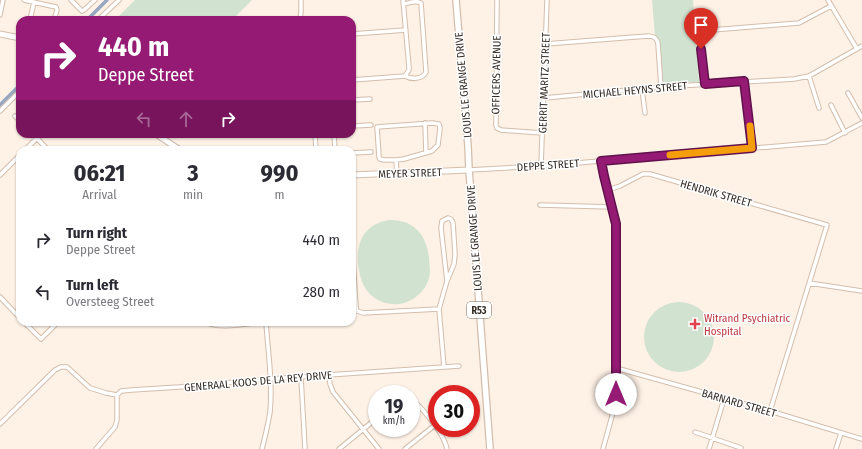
<!DOCTYPE html>
<style>
body{margin:0;font-family:"Fira Sans Condensed",sans-serif;background:#f7f7f7;color:#2b2b33;height:100vh;display:flex;flex-direction:column;font-size:15px;white-space:nowrap}
*{box-sizing:border-box;margin:0}
p{font-size:13px;color:#7c7c81}
.icon{flex:none;width:22px;height:22px;fill:none;stroke:currentColor;stroke-width:2;stroke-linecap:round;stroke-linejoin:round}
.map{position:relative;flex:1;overflow:hidden}
.sheet{position:absolute;left:16px;top:146px;width:340px;height:180px;display:flex;flex-direction:column;background:#fff;border-radius:12px;box-shadow:0 1px 3px #0004}
.sheet>*{flex:none}
.hud{position:absolute;left:16px;top:16px;width:340px;height:122px;border-radius:12px;box-shadow:0 1px 3px #0004;background:#951a74;color:#fff;overflow:hidden}
.speed{position:absolute;left:368px;top:385px;display:flex;gap:8px;font-size:20px;font-weight:700;text-align:center}
.speed>*{display:grid;place-content:center;width:52px;height:52px;border-radius:50%;background:#fff;box-shadow:0 1px 3px #0004;line-height:1}
.speed small{font-size:10px;font-weight:400}
.speed .limit{border:6px solid #d22;background:#fff;color:#111}
.pin{position:absolute;display:grid;place-items:center;width:34px;height:34px;color:#fff;margin:-41px -17px;border-radius:50% 50% 50% 0;rotate:-45deg;box-shadow:0 0 4px #0007}
.pin .icon{rotate:45deg}
.me{position:absolute;width:44px;margin:-22px;rotate:0deg;stroke-linejoin:round;filter:drop-shadow(0 0 3px #0008)}
.turn{display:flex;align-items:center;gap:14px;height:84px;padding:0 16px;font-size:18px}
.turn .icon{width:52px;height:52px;stroke-width:2.5}
.turn b{display:block;font-size:28px;line-height:34px}
.lanes{display:flex;align-items:center;height:38px;padding:0 16px;background:#0003;justify-content:center;gap:20px;direction:ltr}
.lanes .off{opacity:.35}
.eta{display:flex;justify-content:space-evenly;align-items:center;height:68px;text-align:center}
.eta b{font-size:24px;font-weight:700;line-height:28px}
ul{padding:0;list-style:none}
li{display:flex;align-items:center;gap:12px;height:52px;padding:0 16px}
li div{flex:1}
li b{display:block;font-size:15px}
li em{font-style:normal}
.map>svg:first-child{display:block}
.green{fill:#d1e3d0}
.lines{fill:none;stroke-linecap:round;stroke-linejoin:round}
.canal{stroke:#96a7c3;stroke-width:3.5}
.street-casing{stroke:#d3beac;stroke-width:5.5}
.secondary-casing{stroke:#d3beac;stroke-width:7}
.primary-casing{stroke:#d3beac;stroke-width:8}
.street{stroke:#fff;stroke-width:3.5}
.secondary{stroke:#fff;stroke-width:5}
.primary{stroke:#fff;stroke-width:5.5}
.route-casing{stroke:#61114b;stroke-width:10}
.route{stroke:#951a74;stroke-width:7}
.slow{stroke:#f59e0b;stroke-width:7}
.health-dot{fill:#e0444e;stroke:#fff;stroke-width:1.5}
.labels{text-anchor:middle;stroke-width:3;stroke-linejoin:round;paint-order:stroke}
.shield{fill:#fff;stroke:#726c67;stroke-width:1}
.shield-label{font-size:10px;font-weight:bold;fill:#352d26}
.street-label{font-size:11px;fill:#352d26;stroke:#fff}
.health-label{font-size:11px;fill:#be3a42;stroke:#fff;text-anchor:start}
</style>
<div class="map">
<svg width="862" height="449" viewBox="0 0 862 449">
<rect width="100%" height="100%" fill="#fef1e6"/>
<path class="green" d="M135,0H252L232,20H115Z
M652,0H693L699,82L659,85Z
M389,220C413,219 426,234 429,257C429,262 430,267 430,272C429,288 415,302 399,304C383,306 368,297 362,282C360,276 359,270 358,264C356,241 365,224 389,220Z
M644 337a35 35 0 1 1 70 0a35 35 0 1 1-70 0Z"/>
<g class="lines">
<path class="canal" d="M87,20L107,0
M0,105L20,85"/>
<g class="street-casing">
<path id="street" d="M24,0L56,7L57,10L54,20
M71,0L82,11L84,10L95,0
M403,0L409,67V70L405,76
M497,0L496,125L497,128L501,130L542,133
M828,0L857,49
M404,4C409,3 416,0 421,3L426,72C423,79 412,80 405,76
M0,15L3,0
M30,20L34,2
M98,20L119,0
M300,20L301,12V0
M352,34L406,30
M545,44L648,36C654,36 657,38 658,44L661,87
M809,76L819,108
M352,80L405,76
M745,81L752,148
M705,84L701,37C704,33 707,31 712,30L799,23L831,6
M642,89L645,113
M848,93L862,118
M544,98L661,87L794,79L809,76L862,46
M352,100L370,99
M831,105L845,133
M0,111L20,91
M15,116L20,121
M425,123L426,153
M352,126L371,125
M33,134L48,150
M315,134L316,150
M334,134L335,150
M25,150L37,138
M352,153L371,152
M396,160H384L380,159L379,157L377,127L432,123L439,124L440,128L438,145L432,151L404,159L396,160L397,174
M601,161L604,176L615,216L616,234L615,405L603,449
M541,166L547,0
M469,170L541,166L826,142L862,123
M0,175L20,155
M608,190L620,186L643,174H650L827,225L770,411
M540,205L612,207
M352,245L356,306L357,311L363,313L439,309L444,367
M809,283L862,291
M0,297L20,318
M439,309L447,281L454,264L455,254L453,223L451,219L448,218L442,221L441,228L447,281
M24,322L41,339L58,322
M207,322C217,330 250,323 263,322
M616,368L770,411L862,439
M329,375L330,384L333,392L379,449
M301,377L305,449
M411,398C423,409 444,433 447,449
M0,424L55,370L61,367H67L90,388L106,393L117,395L121,391L132,390L179,387L270,379L459,366
M695,432L741,448
M96,449L115,427L117,420V395
M262,449C265,437 268,425 270,412C273,383 268,352 266,322
M339,449L377,418
M405,449L435,425
M709,449L724,399
M836,449L841,433"/>
</g>
<g class="secondary-casing">
<path id="secondary" d="M0,34L20,38
M156,134L180,150
M352,175L469,170"/>
</g>
<g class="primary-casing">
<path id="primary" d="M456,0L468,146L469,170L490,449"/>
</g>
<use href="#street" class="street"/>
<use href="#secondary" class="secondary"/>
<use href="#primary" class="primary"/>
</g>
<g class="lines">
<g class="route-casing">
<path id="route" d="M616,394V224L604,176L601,161L752,148L744,81L705,84L701,49"/>
</g>
<use href="#route" class="route"/>
<path class="slow" d="M670,155L752,148L750,126"/>
</g>
<path class="health-dot" d="M693 318h4v4h4v4h-4v4h-4v-4h-4v-4h4z"/>
<g class="labels">
<rect class="shield" x="467" y="302" width="24" height="16" rx="3"/>
<g class="shield-label">
<text x="479" y="314">R53</text>
</g>
<g class="street-label">
<text transform="translate(496 75) rotate(-89)" y="4">OFFICERS AVENUE</text>
<text transform="translate(544 83) rotate(-88)" y="4">GERRIT MARITZ STREET</text>
<text transform="translate(463 85) rotate(-95)" y="4">LOUIS LE GRANGE DRIVE</text>
<text transform="translate(635 90) rotate(-5)" y="4">MICHAEL HEYNS STREET</text>
<text transform="translate(548 165) rotate(-4)" y="4">DEPPE STREET</text>
<text transform="translate(410 173) rotate(-2)" y="4">MEYER STREET</text>
<text transform="translate(716 193) rotate(16)" y="4">HENDRIK STREET</text>
<text transform="translate(474 238) rotate(-94)" y="4">LOUIS LE GRANGE DRIVE</text>
<text transform="translate(258 381) rotate(-5)" y="4">GENERAAL KOOS DE LA REY DRIVE</text>
<text transform="translate(739 403) rotate(16)" y="4">BARNARD STREET</text>
</g>
<g class="health-label">
<text x="704" y="322">Witrand Psychiatric<tspan x="704" dy="13">Hospital</tspan></text>
</g>
</g>
</svg>
<div class="speed"><div>19<small>km/h</small></div><div class="limit">30</div></div>
<div class="pin" style="left:701px;top:49px;background:#d93025"><svg class="icon" aria-label="arrive" viewBox="0 0 24 24"><path d="M6 21V4h12l-3 4 3 4H6"/></svg></div>
<svg class="me" style="left:616px;top:394px" viewBox="-20 -20 40 40"><circle r="19" fill="#fff"/><path d="M0-13L10 11 0 6-10 11z" fill="#951a74"/></svg>
<div class="hud">
<div class="turn"><svg class="icon" aria-label="right" viewBox="0 0 24 24"><path d="M7 20v-9h11M14 6l5 5-5 5"/></svg><div><b>440 m</b>Deppe Street</div></div>
<div class="lanes"><svg class="icon off" aria-label="left" viewBox="0 0 24 24"><path d="M17 20v-9H6M10 6l-5 5 5 5"/></svg><svg class="icon off" aria-label="ahead" viewBox="0 0 24 24"><path d="M12 20V5M6 11l6-6 6 6"/></svg><svg class="icon" aria-label="right" viewBox="0 0 24 24"><path d="M7 20v-9h11M14 6l5 5-5 5"/></svg></div>
</div>
<section class="sheet">
<div class="eta">
<div><b>06:21</b><p>Arrival</p></div>
<div><b>3</b><p>min</p></div>
<div><b>990</b><p>m</p></div>
</div>
<ul>
<li><svg class="icon" aria-label="right" viewBox="0 0 24 24"><path d="M7 20v-9h11M14 6l5 5-5 5"/></svg><div><b>Turn right</b><p>Deppe Street</p></div><em>440 m</em></li>
<li><svg class="icon" aria-label="left" viewBox="0 0 24 24"><path d="M17 20v-9H6M10 6l-5 5 5 5"/></svg><div><b>Turn left</b><p>Oversteeg Street</p></div><em>280 m</em></li>
</ul>
</section>
</div>
